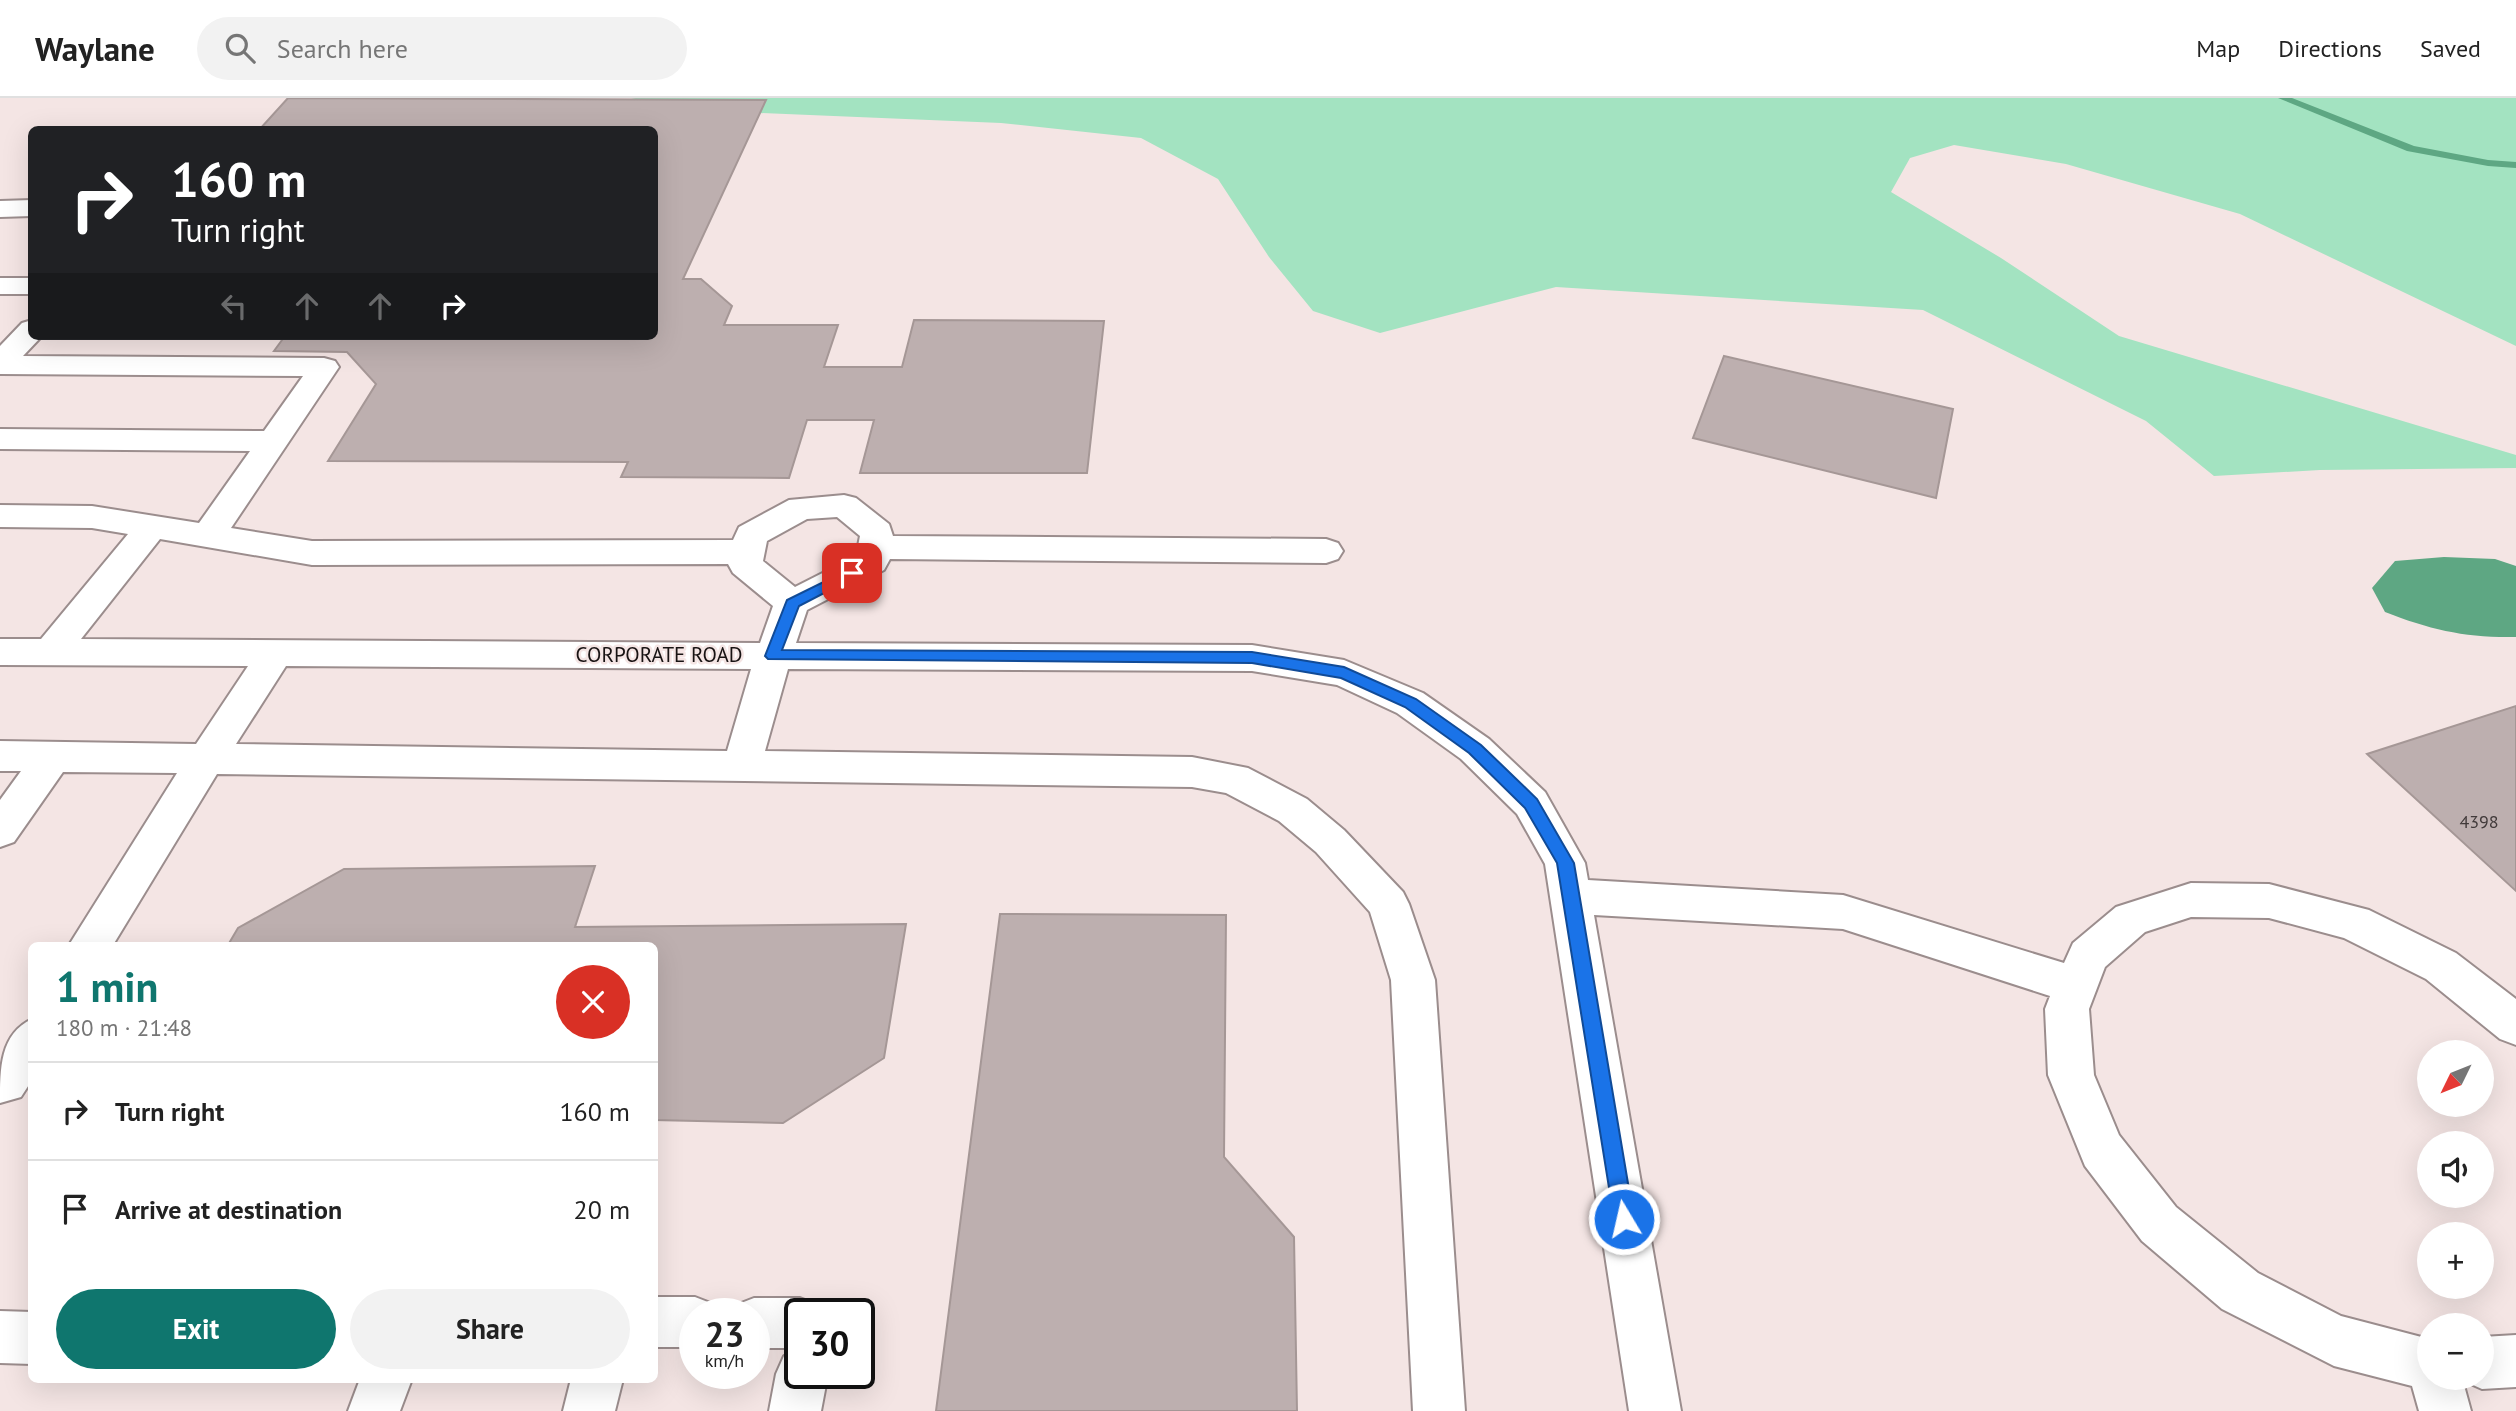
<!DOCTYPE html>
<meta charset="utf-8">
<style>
body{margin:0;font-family:"PT Sans",sans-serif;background:#f2f2f2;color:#222;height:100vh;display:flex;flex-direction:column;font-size:26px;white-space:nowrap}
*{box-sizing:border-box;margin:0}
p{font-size:23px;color:#767676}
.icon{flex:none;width:38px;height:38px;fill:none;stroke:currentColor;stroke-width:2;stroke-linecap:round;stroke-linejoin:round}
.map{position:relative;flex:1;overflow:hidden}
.sheet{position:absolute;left:28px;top:844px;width:630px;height:441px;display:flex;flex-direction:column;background:#fff;border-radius:10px;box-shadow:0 7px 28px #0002}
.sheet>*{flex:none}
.hud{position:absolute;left:28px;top:28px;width:630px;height:214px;border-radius:10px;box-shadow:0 7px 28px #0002;background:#202124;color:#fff;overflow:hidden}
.needle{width:46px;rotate:227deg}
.controls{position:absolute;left:2417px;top:942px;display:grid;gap:14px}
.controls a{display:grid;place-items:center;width:77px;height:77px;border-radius:50%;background:#fff;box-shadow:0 7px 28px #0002;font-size:35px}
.speed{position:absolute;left:679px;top:1200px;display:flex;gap:14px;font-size:35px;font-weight:700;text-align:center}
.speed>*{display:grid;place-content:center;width:91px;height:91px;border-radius:50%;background:#fff;box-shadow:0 7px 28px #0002;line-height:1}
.speed small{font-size:18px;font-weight:400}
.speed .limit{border:4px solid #111;border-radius:10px;background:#fff;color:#111}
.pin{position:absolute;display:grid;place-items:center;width:60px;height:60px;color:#fff;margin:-30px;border-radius:14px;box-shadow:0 4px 10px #0006}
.me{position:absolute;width:77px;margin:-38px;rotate:351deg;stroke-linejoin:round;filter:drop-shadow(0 0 5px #0008)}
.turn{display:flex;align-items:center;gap:24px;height:147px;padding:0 28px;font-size:32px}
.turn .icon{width:91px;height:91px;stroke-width:2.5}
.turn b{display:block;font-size:49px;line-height:60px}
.lanes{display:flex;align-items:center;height:66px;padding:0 28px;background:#0003;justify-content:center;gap:35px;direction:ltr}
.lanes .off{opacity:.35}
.round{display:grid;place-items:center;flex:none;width:74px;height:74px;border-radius:37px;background:#f2f2f2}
.head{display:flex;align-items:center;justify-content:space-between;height:119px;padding:0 28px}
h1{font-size:42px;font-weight:700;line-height:52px;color:#0f766e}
.button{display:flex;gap:14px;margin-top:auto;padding:14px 28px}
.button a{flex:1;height:80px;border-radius:42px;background:#0f766e;color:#fff;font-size:28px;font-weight:700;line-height:80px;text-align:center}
.button a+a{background:#f2f2f2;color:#222}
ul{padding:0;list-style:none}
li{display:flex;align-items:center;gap:21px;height:98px;padding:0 28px;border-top:2px solid #e0e0e0}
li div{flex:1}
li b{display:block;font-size:26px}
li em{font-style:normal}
header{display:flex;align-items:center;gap:42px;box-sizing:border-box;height:98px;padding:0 35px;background:#fff;border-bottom:2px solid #e0e0e0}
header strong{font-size:33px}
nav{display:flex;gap:38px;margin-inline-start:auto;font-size:24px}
.search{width:490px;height:63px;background:#f2f2f2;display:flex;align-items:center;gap:18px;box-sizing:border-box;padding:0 24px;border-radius:38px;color:#767676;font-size:26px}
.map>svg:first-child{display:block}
.green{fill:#a3e3c1}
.water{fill:#5ea783}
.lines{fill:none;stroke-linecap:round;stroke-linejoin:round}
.stream{fill:#5ea783;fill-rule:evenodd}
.building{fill:#bdafaf;stroke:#a59796;stroke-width:2}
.minor-casing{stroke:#9b8d8d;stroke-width:4}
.minor{fill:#fff;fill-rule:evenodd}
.route{fill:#1a73e8;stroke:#114b97;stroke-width:2}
.labels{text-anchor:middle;stroke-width:5;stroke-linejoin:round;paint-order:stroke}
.number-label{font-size:18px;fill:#413a3a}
.street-label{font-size:21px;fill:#181313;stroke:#f4e5e4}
</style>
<header>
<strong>Waylane</strong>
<div class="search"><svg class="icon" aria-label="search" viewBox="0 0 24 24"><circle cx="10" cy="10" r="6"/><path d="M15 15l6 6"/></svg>Search here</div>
<nav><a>Map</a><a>Directions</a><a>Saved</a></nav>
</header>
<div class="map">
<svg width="2516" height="1313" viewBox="0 0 2516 1313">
<rect width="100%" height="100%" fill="#f4e5e4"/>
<path class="green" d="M631,0H2516V248L2240,116L2066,66L1954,47L1910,60L1891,94L2001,160L2119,238L2516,357V370L2320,372L2214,378L2146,323L1923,212L1556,189L1380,235L1313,213L1269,159L1218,81L1141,40L1001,25L687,12Z"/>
<path class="water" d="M2444,459L2495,461L2516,468V539C2466,540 2431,532 2385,514L2372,490L2395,463Z"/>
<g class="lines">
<path class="stream" d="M2278,0H2292L2414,48L2488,62L2516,64V70L2488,68L2407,53Z"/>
</g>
<path class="building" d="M288,0L766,2L683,181H701L732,208L724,227H838L824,269H902L914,222L1104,223L1087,375H860L874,322H807L789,380L621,379L628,364L328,363L376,286L347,254L274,253L285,238H654V32H259Z
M1724,258L1953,311L1936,400L1693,340Z
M2516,608V793L2367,656Z
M595,768L575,829L906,826L884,960L783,1025L654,1022V847H228L238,830L344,771Z
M1000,816L1226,817L1224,1059L1294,1139L1297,1313H936Z"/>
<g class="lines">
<g class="minor-casing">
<path id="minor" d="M32,102V118L0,119V103Z
M0,180H32V196H0Z
M32,222V238H42L23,258L324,260L335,263L339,269L231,430L312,443L733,442L739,429L789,402L844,397L856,400L889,426L893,438L1326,441L1338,445L1343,453L1338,461L1326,465L890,461L884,472L807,512L796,545L1252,547L1344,562L1423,595L1489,641L1545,694L1585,765L1588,782L1843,797L2064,865L2073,845L2116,809L2191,785L2269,786L2369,812L2456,855L2516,901V947L2500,941L2426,881L2344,840L2269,820L2191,819L2145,834L2105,869L2089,911L2094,977L2119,1037L2176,1109L2258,1175L2341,1218L2429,1241V1279H2482V1239L2516,1237V1289L2482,1291L2464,1283L2462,1280L2471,1313H2419L2412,1288L2334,1268L2222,1211L2142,1143L2085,1068L2048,977L2045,911L2050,898L1843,831L1594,817L1681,1313H1629L1545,766L1517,716L1461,661L1397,615L1337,587L1252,573L788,571L765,653L1192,659L1248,670L1307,701L1344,732L1403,794L1409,806L1435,882L1465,1313H1413L1391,882L1370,814L1316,754L1279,723L1226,695L1192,689L217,676L113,847H69L177,675L63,674L14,744L0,749V702L21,673H0V643L196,646L248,568L0,567V541H41L128,436L92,430L0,429V407L92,408L199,425L250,353L0,351V331L264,333L303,278L0,276V248L22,225ZM837,419L860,438L856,458L795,489L763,463L767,443L807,421ZM160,441L312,467L728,466L733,475L773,508L760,545L81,541ZM286,568L751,571L727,653L236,646Z
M32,921V982L21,999L0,1005C0,970 0,936 32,921Z
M654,1199H695L713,1206L717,1216H695V1249H654Z
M754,1200H800L818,1207L822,1216H800V1250H754V1216H732L736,1207Z
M0,1213L32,1214V1266L0,1265Z
M800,1251V1276H828L821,1313H769L776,1276L784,1258Z
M360,1281H412L400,1313H348Z
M571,1281H623L615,1313H563Z"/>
</g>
<use href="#minor" class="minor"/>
</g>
<path class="route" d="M852,470L859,475L857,478L799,508L782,552L1252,554L1344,569L1416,601L1481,647L1537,701L1574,765L1634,1121L1631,1128L1624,1131L1617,1128L1614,1121L1557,765L1525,710L1469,655L1405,609L1341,580L1252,565L768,561L765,558L787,502Z"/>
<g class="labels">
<g class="number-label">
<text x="2479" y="730">4398</text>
</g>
<g class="street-label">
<text x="659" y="564">CORPORATE ROAD</text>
</g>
</g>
</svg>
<div class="controls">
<a><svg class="needle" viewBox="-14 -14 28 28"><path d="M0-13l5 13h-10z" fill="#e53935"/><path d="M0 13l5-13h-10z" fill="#767676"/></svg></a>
<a><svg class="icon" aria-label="sound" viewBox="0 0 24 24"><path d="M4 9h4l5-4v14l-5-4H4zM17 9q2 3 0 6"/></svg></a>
<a>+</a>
<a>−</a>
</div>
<div class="speed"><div>23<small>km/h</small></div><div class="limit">30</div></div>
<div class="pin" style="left:852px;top:475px;background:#d93025"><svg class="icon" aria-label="arrive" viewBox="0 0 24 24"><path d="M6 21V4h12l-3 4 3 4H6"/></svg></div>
<svg class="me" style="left:1624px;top:1121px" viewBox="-20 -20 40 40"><circle r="17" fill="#1a73e8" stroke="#fff" stroke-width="3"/><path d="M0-11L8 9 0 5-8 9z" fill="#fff"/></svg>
<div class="hud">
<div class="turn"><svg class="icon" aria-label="right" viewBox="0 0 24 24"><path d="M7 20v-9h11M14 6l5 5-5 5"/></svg><div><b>160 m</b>Turn right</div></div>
<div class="lanes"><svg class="icon off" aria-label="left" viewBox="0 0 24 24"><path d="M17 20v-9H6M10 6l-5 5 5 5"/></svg><svg class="icon off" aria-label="ahead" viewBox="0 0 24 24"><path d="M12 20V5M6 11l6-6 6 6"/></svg><svg class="icon off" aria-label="ahead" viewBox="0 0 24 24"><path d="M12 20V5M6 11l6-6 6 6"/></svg><svg class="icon" aria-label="right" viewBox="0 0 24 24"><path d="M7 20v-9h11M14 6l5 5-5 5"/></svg></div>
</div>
<section class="sheet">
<div class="head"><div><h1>1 min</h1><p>180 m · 21:48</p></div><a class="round" style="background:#d93025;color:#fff"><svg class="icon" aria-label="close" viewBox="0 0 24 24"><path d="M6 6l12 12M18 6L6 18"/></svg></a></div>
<ul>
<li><svg class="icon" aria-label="right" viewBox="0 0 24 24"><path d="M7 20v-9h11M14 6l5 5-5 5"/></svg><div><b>Turn right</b></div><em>160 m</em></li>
<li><svg class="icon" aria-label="arrive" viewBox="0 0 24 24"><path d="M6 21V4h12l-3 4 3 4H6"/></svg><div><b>Arrive at destination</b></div><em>20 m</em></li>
</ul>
<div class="button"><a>Exit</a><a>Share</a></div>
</section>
</div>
